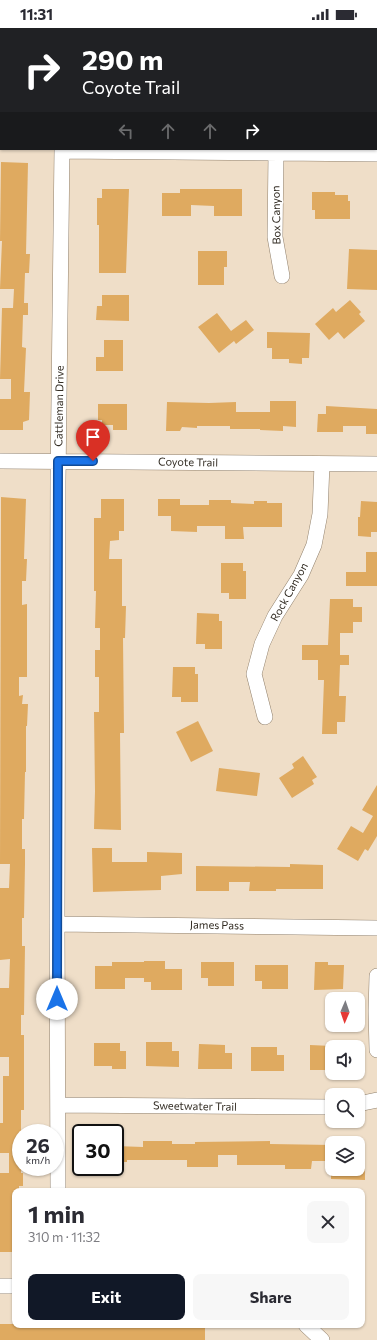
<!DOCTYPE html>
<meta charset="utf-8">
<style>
body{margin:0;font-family:Commissioner,sans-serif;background:#f7f7f7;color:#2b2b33;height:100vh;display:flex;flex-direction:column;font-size:15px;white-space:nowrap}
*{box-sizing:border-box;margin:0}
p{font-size:13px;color:#7c7c81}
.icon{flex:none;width:22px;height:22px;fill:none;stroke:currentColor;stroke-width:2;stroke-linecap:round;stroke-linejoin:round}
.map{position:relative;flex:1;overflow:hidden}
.drawer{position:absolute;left:12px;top:1160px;width:353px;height:140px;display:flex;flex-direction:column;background:#fff;border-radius:8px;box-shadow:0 1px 3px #0004}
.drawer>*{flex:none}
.hud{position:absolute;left:0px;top:0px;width:377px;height:122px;box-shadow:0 1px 3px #0004;background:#202124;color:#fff;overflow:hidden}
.needle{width:26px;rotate:182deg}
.controls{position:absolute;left:325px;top:964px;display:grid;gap:8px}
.controls a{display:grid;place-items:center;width:40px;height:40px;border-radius:8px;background:#fff;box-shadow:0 1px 3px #0004;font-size:20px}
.speed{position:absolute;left:12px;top:1096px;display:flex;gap:8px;font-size:20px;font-weight:700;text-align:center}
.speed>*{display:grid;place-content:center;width:52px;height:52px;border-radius:50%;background:#fff;box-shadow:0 1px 3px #0004;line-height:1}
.speed small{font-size:10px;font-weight:400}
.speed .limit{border:2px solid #111;border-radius:6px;background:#fff;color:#111}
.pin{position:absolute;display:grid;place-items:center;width:34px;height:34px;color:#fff;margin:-41px -17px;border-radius:50% 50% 50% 0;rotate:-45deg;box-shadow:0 0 4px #0007}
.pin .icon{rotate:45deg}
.me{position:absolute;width:44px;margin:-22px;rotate:0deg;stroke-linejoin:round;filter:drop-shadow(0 0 3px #0008)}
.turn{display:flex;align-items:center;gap:14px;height:84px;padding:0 16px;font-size:18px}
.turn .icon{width:52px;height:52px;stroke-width:2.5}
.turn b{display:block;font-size:28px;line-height:34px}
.lanes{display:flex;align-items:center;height:38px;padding:0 16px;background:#0003;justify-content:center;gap:20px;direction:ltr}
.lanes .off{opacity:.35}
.round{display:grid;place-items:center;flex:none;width:42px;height:42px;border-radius:8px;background:#f7f7f7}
.head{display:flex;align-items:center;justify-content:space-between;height:68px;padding:0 16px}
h1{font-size:24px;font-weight:700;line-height:30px}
.cta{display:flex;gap:8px;margin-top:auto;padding:8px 16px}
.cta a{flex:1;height:46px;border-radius:8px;background:#111827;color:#fff;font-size:16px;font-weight:700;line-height:46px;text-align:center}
.cta a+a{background:#f7f7f7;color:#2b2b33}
.status{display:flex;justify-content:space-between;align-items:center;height:28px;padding:0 20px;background:#fff;direction:ltr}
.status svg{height:11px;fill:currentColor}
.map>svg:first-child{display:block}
.building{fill:#dfaa60}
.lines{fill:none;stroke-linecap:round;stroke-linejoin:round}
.minor-casing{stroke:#91816d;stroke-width:16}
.minor{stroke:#fff;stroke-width:15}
.route-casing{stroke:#114b97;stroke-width:10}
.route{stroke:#1a73e8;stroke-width:7}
.labels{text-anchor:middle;stroke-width:3;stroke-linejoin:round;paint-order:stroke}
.street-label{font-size:11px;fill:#332d24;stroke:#fff}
</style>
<div class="status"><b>11:31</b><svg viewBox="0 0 49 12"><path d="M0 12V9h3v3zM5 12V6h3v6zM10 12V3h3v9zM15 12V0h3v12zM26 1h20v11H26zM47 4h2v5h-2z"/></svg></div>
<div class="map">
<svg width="377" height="1312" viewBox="0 0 377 1312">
<rect width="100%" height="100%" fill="#efdec8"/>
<path class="building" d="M1,134L28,135L26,226H30L29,245H25L24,275H28V287H23L22,319L26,320L24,364H30L29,392L23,394V402H0V371H11V351H0L2,280H13L14,261H0L2,213H0Z
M102,161H129L126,245H99V197H97V170H102Z
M180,161H242V188H214V178L191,177V188H162V165H180Z
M312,164H335V167H348V173H350V191H315V182H312Z
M349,221L377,222V262L347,261Z
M198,223H227V239H224V257H198Z
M102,267H129V293L96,292L97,278H102Z
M350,272L361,284L359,286L365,293L344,311L338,304L329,312L315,296L333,280L336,284Z
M217,285L231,303L246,292L254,302L236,316L234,313L219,325L198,299Z
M267,304L310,305L309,330H302V336L289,335V331H272V320H267Z
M104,312H123V343H96V329H104Z
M270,373H296V399L283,398V403L260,402V401H230V398H197V400L182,399L180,403H166L167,374L209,375L236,374V384H270Z
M98,376H127V402H113V397H102V392H98Z
M326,378L377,381V406H366V398H343V404H317L318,386H326Z
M1,469L26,471L24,531H27L26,553H22V577L27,576V649H19V668L23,667L22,676H28L27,698H26V744H25L24,791H22V821H25V836L24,890H22V918H25L24,987H21V1007H24V1082H21V1145H23V1158H19V1163H15V1224H0V1145H9V1125H0V1095H3V1048H9V1029H0V960H9L10,931L0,932V860H9L10,836H0Z
M101,471H124V503H119V512L110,513L109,531H122V578H126L125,610H123L124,705H120L121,802L94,801L95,763L94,684H99V649H95V622H100V600H95L96,563H94V490H101Z
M158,471H180V477H209V472H231V475L254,476V473H267V475H282V499H243L244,511H225V498H197V504L171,503V488H158Z
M361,473L377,474V504H371V509L358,508V489H360Z
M366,524H377V558H346V544H366Z
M221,535H243V543H246V571H229V565H221Z
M330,571H353V579H362V594H353V605H340V627H349V637H340L339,668H346L345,694H337V706H322L324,652H318V632H302V617H328Z
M197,585L219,586V593H222V621H205V616H196Z
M173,639H195V646H198V674H181V669H172Z
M198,693L213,723L191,734L176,704Z
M303,728L317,749L312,752L314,756L292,770L279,750L294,740L292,736Z
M219,740L260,745L257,768L216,763Z
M377,757V808L368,823L365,821L358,833L337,821L351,798L363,805L373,788L362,782Z
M92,820H112V834H147V824L182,825V846L161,848V862L93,864Z
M290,836L323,837V861H276V863H249L250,854H229V863H196V838L290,839Z
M144,933H165V941H182V962H151V954H144V950H125V961H95V938H112V934H144Z
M201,934H234V958H208V950H201Z
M315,934H328V937H344L343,961L314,962Z
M255,937H288V961H262V953H255Z
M146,1014H172V1023H179V1039L146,1038Z
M94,1015H120V1023H126V1041H112V1038H94Z
M199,1016L225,1017V1025H232V1041H198Z
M310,1017L332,1018V1042H310Z
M251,1019H277V1027H284V1043H251Z
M143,1113H172V1116H195V1114L270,1113V1116L332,1117V1133H312L311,1141H285V1137H237V1127H218V1139H187V1132H127V1134H115V1118L143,1119Z
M331,1141H365V1152L331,1151Z
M0,1296H15V1297H205V1312H0Z"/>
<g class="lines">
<g class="minor-casing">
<path id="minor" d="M63,1V0
M62,123L377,126
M276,125L275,209L282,248
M0,433L377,436
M265,689L254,646L262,616L275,588L301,547L314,517L320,486L322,436
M57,896L377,900
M377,948L376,983L377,1022
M358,1076L377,1072
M58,1077L332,1079
M58,1163L57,896L58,454L62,121
M0,1258H15
M306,1297L322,1312"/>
</g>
<use href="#minor" class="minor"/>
</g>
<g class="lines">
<g class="route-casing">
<path id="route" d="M57,971L58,433H93"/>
</g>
<use href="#route" class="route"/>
</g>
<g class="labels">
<g class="street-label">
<text transform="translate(276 187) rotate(-91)" y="4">Box Canyon</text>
<text transform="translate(59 378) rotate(-89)" y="4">Cattleman Drive</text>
<text transform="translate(188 434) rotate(1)" y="4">Coyote Trail</text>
<text transform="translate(289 564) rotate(-61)" y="4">Rock Canyon</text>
<text transform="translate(217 897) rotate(1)" y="4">James Pass</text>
<text transform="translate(195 1078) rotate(1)" y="4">Sweetwater Trail</text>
</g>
</g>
</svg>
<div class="controls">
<a><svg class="needle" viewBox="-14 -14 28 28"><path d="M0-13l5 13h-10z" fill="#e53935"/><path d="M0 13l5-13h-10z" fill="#7c7c81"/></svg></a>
<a><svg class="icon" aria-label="sound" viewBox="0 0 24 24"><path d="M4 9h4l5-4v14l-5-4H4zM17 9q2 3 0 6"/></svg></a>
<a><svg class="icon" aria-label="search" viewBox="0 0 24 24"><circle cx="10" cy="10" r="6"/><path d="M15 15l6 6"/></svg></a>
<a><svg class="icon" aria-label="layers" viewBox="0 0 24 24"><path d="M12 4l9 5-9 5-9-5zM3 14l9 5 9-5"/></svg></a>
</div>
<div class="speed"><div>26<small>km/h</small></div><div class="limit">30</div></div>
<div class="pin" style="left:93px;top:433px;background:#d93025"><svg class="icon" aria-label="arrive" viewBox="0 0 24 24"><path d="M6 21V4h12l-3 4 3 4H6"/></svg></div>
<svg class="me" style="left:57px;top:971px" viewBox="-20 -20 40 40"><circle r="19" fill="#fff"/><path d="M0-13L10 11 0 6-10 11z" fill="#1a73e8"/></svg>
<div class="hud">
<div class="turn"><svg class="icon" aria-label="right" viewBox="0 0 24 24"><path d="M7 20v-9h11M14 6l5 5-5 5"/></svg><div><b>290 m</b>Coyote Trail</div></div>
<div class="lanes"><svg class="icon off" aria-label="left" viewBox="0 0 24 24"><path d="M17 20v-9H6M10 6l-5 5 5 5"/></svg><svg class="icon off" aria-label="ahead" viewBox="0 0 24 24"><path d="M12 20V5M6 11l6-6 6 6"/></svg><svg class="icon off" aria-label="ahead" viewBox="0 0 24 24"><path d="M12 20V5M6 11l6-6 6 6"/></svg><svg class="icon" aria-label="right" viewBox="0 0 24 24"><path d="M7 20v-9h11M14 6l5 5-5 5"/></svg></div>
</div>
<section class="drawer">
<div class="head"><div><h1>1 min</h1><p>310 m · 11:32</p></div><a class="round"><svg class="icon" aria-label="close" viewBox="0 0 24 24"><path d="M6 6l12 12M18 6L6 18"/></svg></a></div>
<div class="cta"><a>Exit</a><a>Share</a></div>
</section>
</div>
